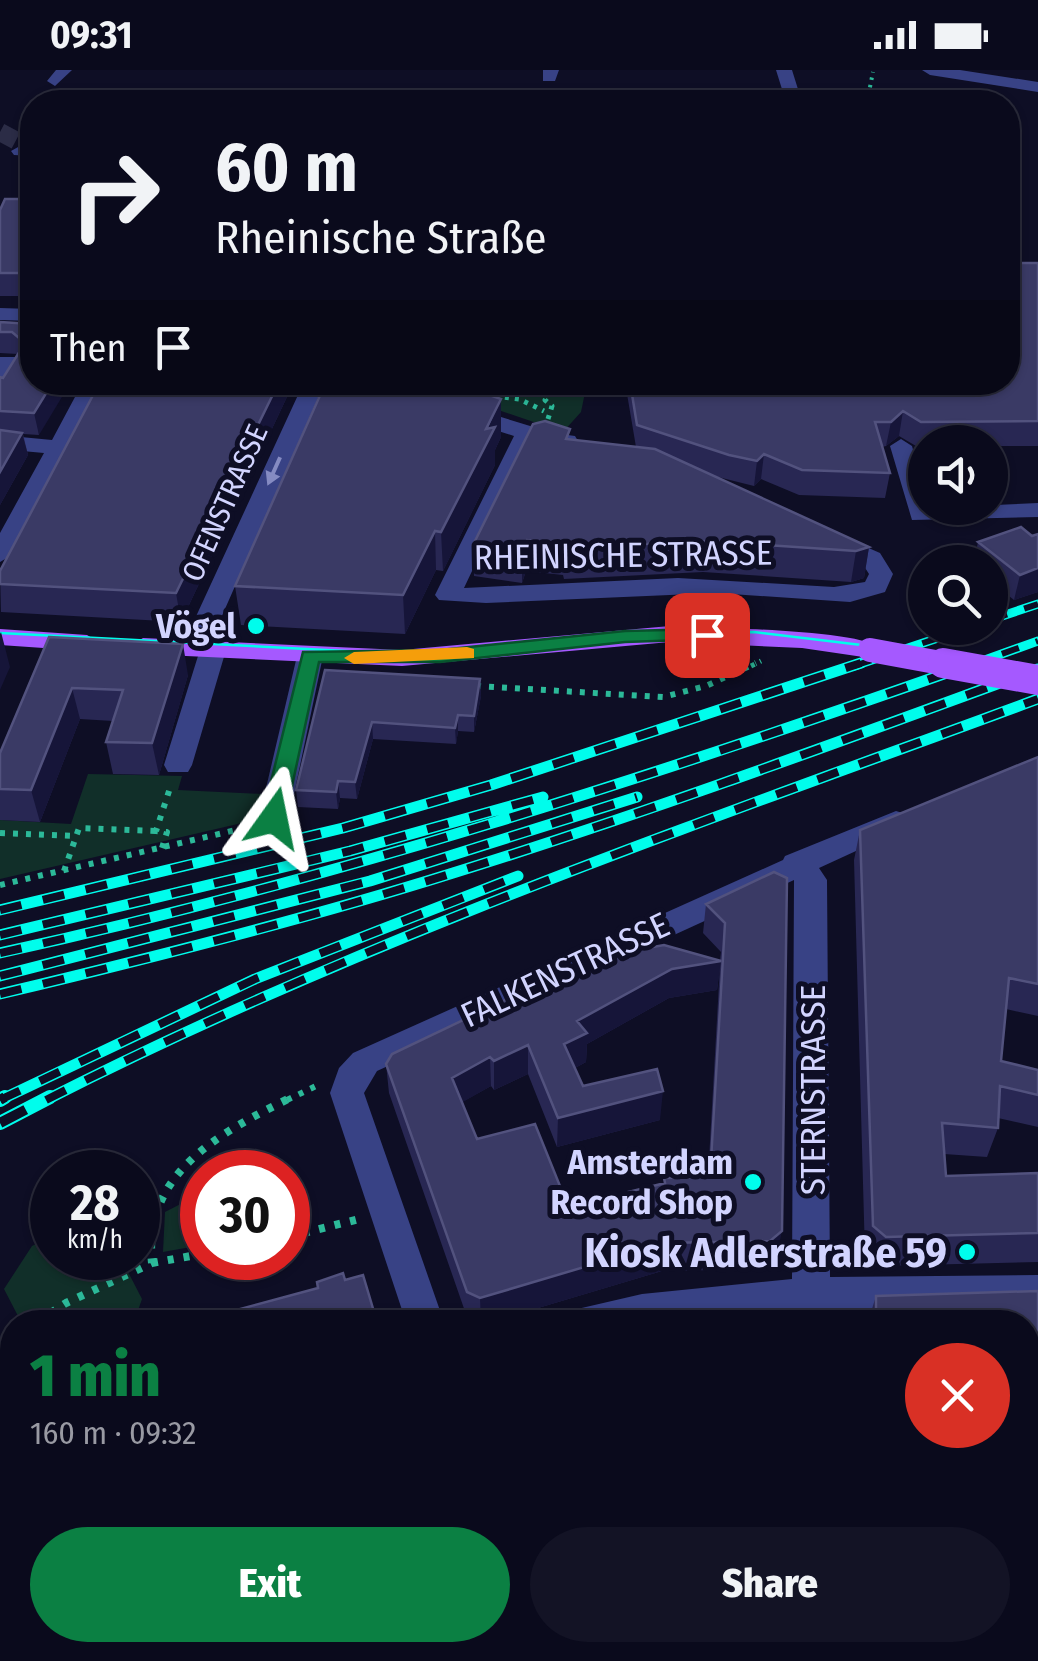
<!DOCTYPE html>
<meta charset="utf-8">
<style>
body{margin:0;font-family:"Fira Sans Condensed",sans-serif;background:#131325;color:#f1f3f6;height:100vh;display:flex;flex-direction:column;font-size:38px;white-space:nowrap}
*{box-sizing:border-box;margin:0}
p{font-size:32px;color:#999aa3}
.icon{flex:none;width:55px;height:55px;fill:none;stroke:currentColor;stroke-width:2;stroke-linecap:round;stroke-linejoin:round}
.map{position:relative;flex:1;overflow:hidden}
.details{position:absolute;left:0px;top:1240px;width:1040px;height:352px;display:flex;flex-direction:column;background:#0a0a1c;border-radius:40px 40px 0 0;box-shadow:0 2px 8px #0004,0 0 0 2px #2a2b3b}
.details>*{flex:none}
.banner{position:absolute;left:20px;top:20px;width:1000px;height:305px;border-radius:40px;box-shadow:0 2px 8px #0004,0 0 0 2px #2a2b3b;background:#0a0a1c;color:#f1f3f6;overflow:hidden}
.tools{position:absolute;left:908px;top:355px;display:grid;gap:20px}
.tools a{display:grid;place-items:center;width:100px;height:100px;border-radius:50%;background:#0a0a1c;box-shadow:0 2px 8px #0004,0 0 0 2px #2a2b3b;font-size:50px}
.speed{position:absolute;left:30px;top:1080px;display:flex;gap:20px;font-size:50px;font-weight:700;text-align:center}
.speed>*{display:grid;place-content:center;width:130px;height:130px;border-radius:50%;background:#0a0a1c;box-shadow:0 2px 8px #0004,0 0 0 2px #2a2b3b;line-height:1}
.speed small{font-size:25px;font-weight:400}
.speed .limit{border:15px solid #d22;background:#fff;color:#111}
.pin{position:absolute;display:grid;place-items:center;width:85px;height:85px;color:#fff;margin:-42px;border-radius:20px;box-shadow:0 5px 15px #0006}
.me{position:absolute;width:110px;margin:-55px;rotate:12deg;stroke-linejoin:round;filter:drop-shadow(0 0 8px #0008)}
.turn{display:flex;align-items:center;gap:35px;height:210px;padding:0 30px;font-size:45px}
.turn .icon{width:130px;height:130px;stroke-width:2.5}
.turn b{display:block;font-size:70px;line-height:85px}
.then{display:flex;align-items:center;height:95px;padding:0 30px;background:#0003;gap:20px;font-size:38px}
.round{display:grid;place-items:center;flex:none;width:105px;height:105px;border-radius:52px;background:#131325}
.headline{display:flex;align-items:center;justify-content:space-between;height:170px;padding:0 30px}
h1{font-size:60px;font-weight:800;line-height:75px;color:#0b8043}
.cta{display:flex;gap:20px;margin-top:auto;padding:20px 30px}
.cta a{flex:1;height:115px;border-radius:60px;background:#0b8043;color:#fff;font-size:40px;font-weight:800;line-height:115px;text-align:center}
.cta a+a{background:#131325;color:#f1f3f6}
.status{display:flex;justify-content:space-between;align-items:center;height:70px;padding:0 50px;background:#0a0a1c;direction:ltr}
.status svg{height:28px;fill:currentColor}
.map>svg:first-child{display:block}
.green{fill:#112f29}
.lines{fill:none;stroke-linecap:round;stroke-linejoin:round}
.minor-tunnel{stroke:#2b2c46;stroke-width:18;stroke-dasharray:18 9;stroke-linecap:butt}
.path-far3{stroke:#2cb999;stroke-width:4;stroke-dasharray:2.5 5;stroke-linecap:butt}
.path-far2{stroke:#2cb999;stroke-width:5;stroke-dasharray:4 6;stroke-linecap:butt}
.path-far1{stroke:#2cb999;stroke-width:6;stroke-dasharray:5 8;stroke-linecap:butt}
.path{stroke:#2cb999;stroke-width:8;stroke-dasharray:6 10;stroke-linecap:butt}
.minor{fill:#384285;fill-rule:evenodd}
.major{fill:#a559ff;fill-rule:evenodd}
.tram{stroke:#00fdec;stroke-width:2.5}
.rail-far2-casing{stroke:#00fdec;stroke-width:9}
.rail-far1-casing{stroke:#00fdec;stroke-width:11}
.rail-casing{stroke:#00fdec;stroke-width:14}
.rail-far2{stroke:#0e0e25;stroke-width:6;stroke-dasharray:18;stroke-linecap:butt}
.rail-far1{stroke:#0e0e25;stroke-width:8;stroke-dasharray:22;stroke-linecap:butt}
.rail{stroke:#0e0e25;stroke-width:10;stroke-dasharray:29;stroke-linecap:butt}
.major-bridge-far1{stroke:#a559ff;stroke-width:24}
.major-bridge{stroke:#a559ff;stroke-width:30}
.wall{fill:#282753;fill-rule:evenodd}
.shaded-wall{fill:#161539}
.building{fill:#3a3a65;stroke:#52527e;stroke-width:2.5}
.oneway{fill:#858bc2}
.route{fill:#0b8043;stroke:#07532c;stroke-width:2.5}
.slow{fill:#f59e0b}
.poi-dot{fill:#00fdec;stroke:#0e0e25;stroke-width:4}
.labels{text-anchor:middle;stroke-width:10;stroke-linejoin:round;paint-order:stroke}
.far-street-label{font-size:30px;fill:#d2d4ff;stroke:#0e0e25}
.street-label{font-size:35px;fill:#d2d4ff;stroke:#0e0e25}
.poi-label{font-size:35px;font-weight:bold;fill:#d2d4ff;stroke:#0e0e25;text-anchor:end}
.near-poi-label{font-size:42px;font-weight:bold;fill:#d2d4ff;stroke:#0e0e25;text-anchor:end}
</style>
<div class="status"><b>09:31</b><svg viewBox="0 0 49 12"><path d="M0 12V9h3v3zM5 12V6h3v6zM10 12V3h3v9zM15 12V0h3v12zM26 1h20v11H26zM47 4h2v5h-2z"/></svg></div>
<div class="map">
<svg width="1038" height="1591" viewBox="0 0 1038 1591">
<rect width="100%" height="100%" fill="#0e0e25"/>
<path class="green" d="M449,313H587L581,342L563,362L439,320Z
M88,704L182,706L178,720L262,724L255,750L0,809V750L71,754Z
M202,1123V1175L163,1182L165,1142Z
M52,1166V1188H127L125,1196L142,1229L134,1252H48L18,1246L4,1219L32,1176Z"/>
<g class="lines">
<path class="minor-tunnel" d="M0,62L32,79"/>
<path class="path-far3" d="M867,32L873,2"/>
<path class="path-far2" d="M461,322L477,312
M495,326L519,329L544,341
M548,349L552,336L545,330L553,312
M751,596L761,591"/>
<path class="path-far1" d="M476,616L663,627L706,616L756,593
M0,763L76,766
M162,778L167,762L156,761L171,715
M64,801L79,758L156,761
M0,815L249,757
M287,1030L316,1016"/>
<path class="path" d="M288,1167L359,1149
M152,1193L202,1184
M37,1252L66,1233L152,1193C142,1103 221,1062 292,1027
M0,1287L12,1270"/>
<path class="minor" d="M56,0H72L55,16L47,11Z
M543,0H559L555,11H543Z
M776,0H792L802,32H786Z
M922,0H960L1038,12V22L930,5Z
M20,76H32V86L14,85L11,81Z
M0,238L32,239V251L0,250Z
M0,287H17L27,293L8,326L0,327Z
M83,312H104L12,485L0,492V463L44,383L0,379V365L52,370Z
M304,312H325L210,573L222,574L226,580L192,695L188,702H168L164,695L198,586L185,585L181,579Z
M462,335L553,363L575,366L578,371L567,378L533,372L464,518L678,508L834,517L865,512L869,504L862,493L818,468L830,461L880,483L893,504L885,522L850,532L716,523L486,533L439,530L435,525L514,366L454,347L451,342Z
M901,369L912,376L925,421V438L1038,433V447L912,450L890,376Z
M310,578L323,586L289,748L284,755H264L259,748L297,586Z
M896,741L906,744L911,751L906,758L819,798L827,810L830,1207L1038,1205V1239L830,1241V1252H792V1242L678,1252H567L573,1240L642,1224L792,1209L794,810L377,1001L364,1023L444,1252H406L330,1023L339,998L353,983L783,790L785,786Z
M12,1412V1452L0,1456V1416Z
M12,1531V1580H21L16,1591H0V1536Z
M737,1580H781L778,1591H734Z"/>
<path class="major" d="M670,556C705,558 866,559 883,580L870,588L802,578L670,572L402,596L143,584L130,576L143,568L402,580Z
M0,559L87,565L100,573L87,581L0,575Z"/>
<path class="tram" d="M0,563L403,584L628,563L754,562L878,577L1038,610"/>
<g class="rail-far2-casing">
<path id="rail-far2" d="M990,550L1038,534
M854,596L968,558
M968,596L1038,571"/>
</g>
<g class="rail-far1-casing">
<path id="rail-far1" d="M0,840L343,758L491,715L861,593
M0,865L350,781L543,727
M0,883C333,810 655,706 975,593
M0,906L370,811L637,727
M0,924C152,888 303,850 453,803C650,742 844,670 1038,599
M0,1030L255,909L518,806
M46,1030C364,868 703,752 1038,629"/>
</g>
<g class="rail-casing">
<path id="rail" d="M0,1030L5,1027
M0,1053L50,1027"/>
</g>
<use href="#rail-far2" class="rail-far2"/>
<use href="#rail-far1" class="rail-far1"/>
<use href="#rail" class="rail"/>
<path class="major-bridge-far1" d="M870,580L957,596"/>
<path class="major-bridge" d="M943,593L1038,610"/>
</g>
<path class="wall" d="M32,129V226H0V140Z
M1038,193V376H990V372H925V376H916L899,366L886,376L882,377L890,403L885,428L799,425L761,409L754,416L714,406L869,477L864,508L851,512L703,502L564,509L563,505L526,501L522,513L474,506L473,475L570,369L636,377L625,312H1008Z
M0,252L32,254L39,365L23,364L28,385L0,435V307L3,308L18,284L0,283Z
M100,312H294L181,552L1,542L0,501Z
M501,367L495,380V395L443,501L436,500L405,564L241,555L235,516Z
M1038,464V522L1014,530L990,511V492H974L978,472Z
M49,567L188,605L159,705L113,704L106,672L113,651L80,649L40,752L0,750V683Z
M325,600L480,609L481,626L474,662L458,661L456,674L373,669L357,729L340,728L338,739L298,737L296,720Z
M1038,687V946L1006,939L1001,991L1038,1000V1057L998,1048V1058L987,1087L944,1084L946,1106L1038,1103V1192L878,1196L865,1185L854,790L860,760Z
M774,802L776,1189L764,1199L662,1201L491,1252H474L468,1250L389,1023L386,994L642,879L720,890L721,882L703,863L706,834ZM720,896L708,1107L664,1108V1113L568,1136L477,1069L462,1032L491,1016L494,1020L528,1004L557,1077L660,1050L583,1016L575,998L586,992L587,974L669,928L717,920Z
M1038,1221V1319H1028V1252H868L876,1226Z
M175,1580H680L677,1591H180Z"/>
<path class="shaded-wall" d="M53,312H71L39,365L34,343Z
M279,312H294L181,552L176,523Z
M501,329V367L495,380V395L443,501L441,462Z
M903,341L899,366L886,376L891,352Z
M22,363L28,385L0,435V402Z
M764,384L761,409L754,416L757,391Z
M435,461L436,500L405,564L403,525Z
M527,470L526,501L522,513V482Z
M869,477L864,508L851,512L856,481Z
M1038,498V522L1014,530L1020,505Z
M1,562L10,597L0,620V564Z
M183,574L188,605L159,705L152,673Z
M480,609L481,626L474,662V646Z
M72,618L80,649L40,752L31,720Z
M458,645V661L456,674L455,658Z
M372,652L373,669L357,729L355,712Z
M338,711L340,728L338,739L336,722Z
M721,891L717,920L669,928L587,974L586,992L564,1004V974L577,951L672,899Z
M528,975V1004L494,1020V991Z
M490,987L491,1016L454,1037L452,1008Z
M663,1021L660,1050L557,1077L558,1048Z
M782,1161L776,1189L764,1199L770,1171Z
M665,1173L662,1201L491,1252H481L480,1228Z
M12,1366V1392L0,1395V1370Z
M101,1580H124L119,1591H95Z"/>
<path class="building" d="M5,129H32V203H0V140Z
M1008,193H1038V351L921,352L903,341L891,352H875L890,403L802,400L764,384L757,391L729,385L637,355L630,312H1008Z
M0,252L32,254V312H53L34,343L0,341V307L3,308L25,273L12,262H0Z
M100,312H279L176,523L0,514V501Z
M326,312H452L501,329L486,359L495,357L441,462L435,461L403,525L235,516Z
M545,351L570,359L566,369L655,379L869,477L856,481L706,471L564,478V474L527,470L522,482L473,475L533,354Z
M0,360L22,363L0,402Z
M1021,457L1032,466L1038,464V498L1020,505L978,472Z
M49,567L183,574L152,673L106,672L123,620L72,618L31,720L0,719V683Z
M325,600L480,609L474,646L458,645L455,658L372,652L355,712L338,711L336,722L296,720Z
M1038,687V914L1009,908L1001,991L1038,1000V1025L1000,1016L998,1058L942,1053L946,1106L1038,1103V1163L886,1167L873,1156L860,760Z
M774,802L787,808L782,1161L770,1171L665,1173L480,1228L467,1222L386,994L392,984L633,869L642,879L664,875L721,891L672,899L577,951L587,963L564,974L583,1016L657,999L663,1021L558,1048L528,975L494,991L490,987L452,1008L477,1069L535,1054L568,1136L610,1123L612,1126L665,1113L664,1108L710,1107L725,853L706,834Z
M343,1203L345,1210L363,1205L377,1252H192L318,1218L317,1212Z
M1038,1221V1287H1028V1252H876V1226Z
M12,1327V1366L0,1370V1331Z
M1028,1443L1038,1447V1519L1028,1572Z
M12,1573V1580H101L95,1591H2Z
M181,1580H677L674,1591H208Z
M824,1580H915L913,1591H821Z
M982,1580H1026L1024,1591H979Z"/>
<defs><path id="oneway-solid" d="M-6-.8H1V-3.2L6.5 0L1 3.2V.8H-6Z" transform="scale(2.5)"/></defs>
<use class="oneway" href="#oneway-solid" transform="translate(274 401) rotate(114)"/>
<path class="route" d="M707,559L714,561V569L625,572L440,592H319L285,748L274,756L262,748L303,582L440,580L625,561Z"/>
<path class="slow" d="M467,577L474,579V588L354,594L344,588L354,582Z"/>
<g class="poi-dot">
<circle cx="256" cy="556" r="10"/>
<circle cx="753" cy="1112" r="10"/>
<circle cx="967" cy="1182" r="10"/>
</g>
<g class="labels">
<g class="far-street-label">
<text transform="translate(225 433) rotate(-66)" y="10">OFENSTRASSE</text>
</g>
<g class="street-label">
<text transform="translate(623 485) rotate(-1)" y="12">RHEINISCHE STRASSE</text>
<text transform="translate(565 900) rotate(-25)" y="12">FALKENSTRASSE</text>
<text transform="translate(813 1020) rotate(-90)" y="12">STERNSTRASSE</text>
</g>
<g class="poi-label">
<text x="236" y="568">Vögel</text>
<text x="733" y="1104">Amsterdam<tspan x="733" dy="40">Record Shop</tspan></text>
</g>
<g class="near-poi-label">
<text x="947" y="1197">Kiosk Adlerstraße 59</text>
</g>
</g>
</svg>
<div class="tools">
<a><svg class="icon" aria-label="sound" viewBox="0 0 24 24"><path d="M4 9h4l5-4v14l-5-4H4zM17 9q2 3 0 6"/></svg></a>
<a><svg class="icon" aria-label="search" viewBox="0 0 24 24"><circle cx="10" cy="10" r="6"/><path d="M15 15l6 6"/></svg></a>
</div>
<div class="speed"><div>28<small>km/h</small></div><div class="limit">30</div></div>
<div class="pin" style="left:707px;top:565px;background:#d93025"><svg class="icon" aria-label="arrive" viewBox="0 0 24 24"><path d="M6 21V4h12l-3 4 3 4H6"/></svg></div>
<svg class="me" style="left:274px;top:748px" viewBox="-20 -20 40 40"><path d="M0-17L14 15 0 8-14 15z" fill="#0b8043" stroke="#fff" stroke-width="4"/></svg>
<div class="banner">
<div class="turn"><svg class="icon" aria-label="right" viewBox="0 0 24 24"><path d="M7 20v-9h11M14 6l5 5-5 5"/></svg><div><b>60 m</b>Rheinische Straße</div></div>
<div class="then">Then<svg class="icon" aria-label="arrive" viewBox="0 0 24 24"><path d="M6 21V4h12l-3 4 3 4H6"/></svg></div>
</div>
<section class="details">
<div class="headline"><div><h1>1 min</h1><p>160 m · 09:32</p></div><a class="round" style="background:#d93025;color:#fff"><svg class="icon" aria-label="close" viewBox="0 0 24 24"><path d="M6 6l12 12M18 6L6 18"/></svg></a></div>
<div class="cta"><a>Exit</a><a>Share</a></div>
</section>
</div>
